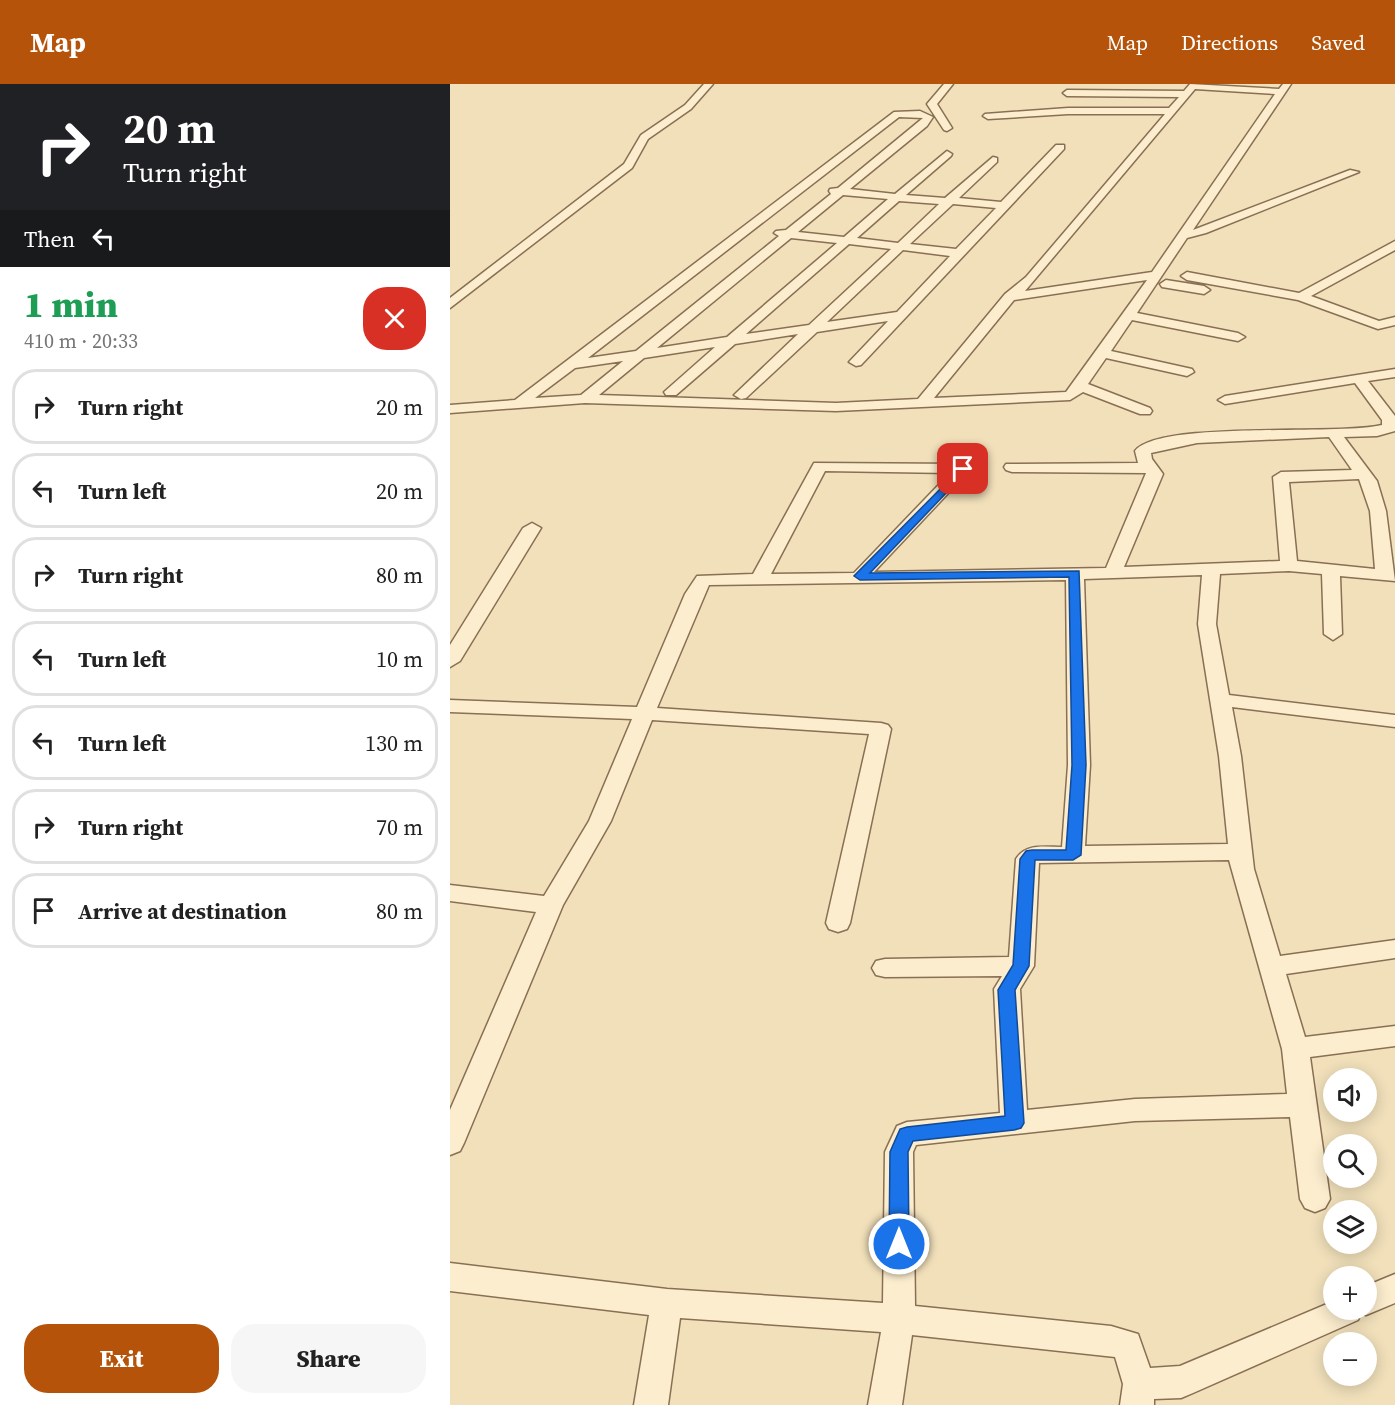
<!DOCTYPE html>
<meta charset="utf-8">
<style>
body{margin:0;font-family:"Source Serif 4",serif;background:#f6f6f6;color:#222;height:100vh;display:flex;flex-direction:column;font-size:22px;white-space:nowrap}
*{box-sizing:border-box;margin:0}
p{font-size:20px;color:#767676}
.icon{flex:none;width:33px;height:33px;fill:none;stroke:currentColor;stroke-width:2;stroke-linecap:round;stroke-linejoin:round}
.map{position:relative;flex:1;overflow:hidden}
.side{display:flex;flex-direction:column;background:#fff;width:450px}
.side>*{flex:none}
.top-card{background:#202124;color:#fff;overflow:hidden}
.buttons{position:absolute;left:873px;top:984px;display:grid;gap:12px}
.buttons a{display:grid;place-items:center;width:54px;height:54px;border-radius:50%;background:#fff;box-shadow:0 3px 15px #0003;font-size:30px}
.pin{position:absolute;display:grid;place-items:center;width:51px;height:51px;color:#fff;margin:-26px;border-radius:12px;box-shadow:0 3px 9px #0006}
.me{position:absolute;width:66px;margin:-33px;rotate:0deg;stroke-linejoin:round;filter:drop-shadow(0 0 4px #0008)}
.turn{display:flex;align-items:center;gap:21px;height:126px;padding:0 24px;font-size:27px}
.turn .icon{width:78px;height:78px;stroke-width:2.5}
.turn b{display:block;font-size:42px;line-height:51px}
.then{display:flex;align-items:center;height:57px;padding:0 24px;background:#0003;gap:12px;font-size:22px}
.round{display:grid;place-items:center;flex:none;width:63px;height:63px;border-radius:24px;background:#f6f6f6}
.overview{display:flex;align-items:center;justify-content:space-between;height:102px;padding:0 24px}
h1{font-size:36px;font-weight:800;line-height:45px;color:#1e9e55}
.cta{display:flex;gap:12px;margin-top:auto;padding:12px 24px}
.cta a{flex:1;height:69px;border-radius:24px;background:#b45309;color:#fff;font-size:24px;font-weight:800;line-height:69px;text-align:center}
.cta a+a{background:#f6f6f6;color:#222}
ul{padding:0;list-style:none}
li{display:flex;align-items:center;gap:18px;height:75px;margin:0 12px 9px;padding:0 12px;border:3px solid #e0e0e0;border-radius:24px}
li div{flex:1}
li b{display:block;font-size:22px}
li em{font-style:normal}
header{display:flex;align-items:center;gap:36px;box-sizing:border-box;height:84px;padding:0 30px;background:#b45309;color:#fff}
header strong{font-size:28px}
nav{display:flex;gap:33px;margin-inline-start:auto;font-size:21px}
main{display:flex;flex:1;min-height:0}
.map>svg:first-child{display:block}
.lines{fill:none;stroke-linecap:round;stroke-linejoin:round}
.minor-casing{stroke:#896f53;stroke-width:3}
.minor{fill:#fcedce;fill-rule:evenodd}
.route{fill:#1a73e8;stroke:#114b97;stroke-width:1.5}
</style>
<header>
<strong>Map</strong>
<nav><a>Map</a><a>Directions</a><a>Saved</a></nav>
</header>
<main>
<section class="side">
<div class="top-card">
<div class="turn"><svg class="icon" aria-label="right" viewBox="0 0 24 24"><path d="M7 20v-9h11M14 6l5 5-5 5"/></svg><div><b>20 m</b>Turn right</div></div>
<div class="then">Then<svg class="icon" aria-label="left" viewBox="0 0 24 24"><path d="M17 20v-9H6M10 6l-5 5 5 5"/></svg></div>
</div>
<div class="overview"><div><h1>1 min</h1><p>410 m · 20:33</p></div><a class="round" style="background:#d93025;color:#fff"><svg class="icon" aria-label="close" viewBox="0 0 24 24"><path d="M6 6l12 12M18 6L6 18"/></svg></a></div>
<ul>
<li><svg class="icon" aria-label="right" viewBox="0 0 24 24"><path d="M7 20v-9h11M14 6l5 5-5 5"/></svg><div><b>Turn right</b></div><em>20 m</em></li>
<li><svg class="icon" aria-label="left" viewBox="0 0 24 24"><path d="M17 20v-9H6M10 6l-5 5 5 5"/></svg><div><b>Turn left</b></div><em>20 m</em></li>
<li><svg class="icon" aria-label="right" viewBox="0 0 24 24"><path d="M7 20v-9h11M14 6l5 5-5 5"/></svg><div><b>Turn right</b></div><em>80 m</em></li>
<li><svg class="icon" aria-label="left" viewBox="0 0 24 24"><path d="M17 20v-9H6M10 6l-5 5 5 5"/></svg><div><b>Turn left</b></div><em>10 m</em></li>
<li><svg class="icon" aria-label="left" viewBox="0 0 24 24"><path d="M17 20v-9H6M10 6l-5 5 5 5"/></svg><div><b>Turn left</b></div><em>130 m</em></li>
<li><svg class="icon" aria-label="right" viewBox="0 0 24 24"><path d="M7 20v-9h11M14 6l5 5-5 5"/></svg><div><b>Turn right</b></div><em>70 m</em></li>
<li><svg class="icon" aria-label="arrive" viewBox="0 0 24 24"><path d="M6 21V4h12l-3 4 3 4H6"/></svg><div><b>Arrive at destination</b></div><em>80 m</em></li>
</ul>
<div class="cta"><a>Exit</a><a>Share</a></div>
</section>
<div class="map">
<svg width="945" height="1321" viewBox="0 0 945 1321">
<rect width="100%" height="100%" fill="#f1e0ba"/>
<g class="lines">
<g class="minor-casing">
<path id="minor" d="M254,0H263L241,25L198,55L182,84L0,224V214L174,80L191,51L235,21Z
M494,0H503L487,20L502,44L497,47L494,46L477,20Z
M740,0L829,5L833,0H841L743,146L900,86L909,88L756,149L737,154L687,229L788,249L795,253L788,257L682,236L661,267L742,285L744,288L737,292L656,274L638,300L700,324L702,327L700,330H690L633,308L620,316L386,327L135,319L0,329V321L65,316L444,28L470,27L483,33L477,42L400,105L445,110L497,67L502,70L501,72L456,111L495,114L543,73L547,74V78L509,114L551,118L606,61H614V65L411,281L406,282L399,278L438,237L367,248L296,314L291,315L284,311L348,250L285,260L226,311H216L214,308L265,263L194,274L149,311L386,319L468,315L555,210L576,193L715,30H618L538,35L533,32L535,30L618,24H719L729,13L617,12L613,9L617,6L734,7ZM745,5L825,10L702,188L575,207ZM449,33L473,34L388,104L380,105L379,107L381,110L336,146L326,147L324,149L329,152L186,267L138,274ZM393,111L438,115L394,153L348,148ZM449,117L489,120L448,159L407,154ZM503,120L546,124L506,165L460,160ZM341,154L387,159L277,253L207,264ZM399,160L441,165L359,241L296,250ZM453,166L500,172L447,228L377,238ZM697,196L616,308L484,314L564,216ZM173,277L131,311L85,314L125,284Z
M945,157V166L861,212L929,237L945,233V241L928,245L848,216L737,196L731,192L737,188L849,209Z
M716,196L754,202L760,206L754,210L712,203L710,200Z
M945,285V293L918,297L945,332V347L927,352L894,353L927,397L936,427L945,497L890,492L892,550L883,556L874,550L872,490L839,487L770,490L766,540L779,611L945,631V643L782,623L791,672L804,785L830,872L945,856V874L836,890L855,953L945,942V962L860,973L880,1115L875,1124L865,1128L855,1124L850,1115L840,1033L685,1037L466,1061L463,1068L465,1222L661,1242L688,1250L700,1284L730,1282L884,1217V1226H916V1202L945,1190V1219L916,1231L911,1229L908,1236L743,1309L731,1314L704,1315V1321H670L673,1300L665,1273L462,1251L452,1321H418L431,1248L230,1234L218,1321H184L199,1231L0,1207V1179L217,1205L433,1219L435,1068L447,1042L457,1038L550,1029L544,905L552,892L435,893L426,891L422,884L426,877L435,875L559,873L566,775C576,759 595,763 612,763L618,681L616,496L259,501L207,624L431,639L438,641L441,645L400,839L397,845L388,848L379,845L376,839L419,650L202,636L161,737L113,821L14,1059L10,1067L0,1071V1026L86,828L0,817V801L94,812L139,737L182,635L0,628V616L187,623L235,510L247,492L303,490L364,379L513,380L521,385L424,488L656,484L696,389L562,388L556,386L554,383L556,380L688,379L685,367C710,336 886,352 932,341V336L905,299L775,320L768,316L775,312ZM879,353L902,386L831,388L823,393L830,477L674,483L713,390L702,375L701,369L747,359ZM375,387L500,389L404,489L321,490ZM909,395L920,427L925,485L847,477L839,398ZM752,491L748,540L769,672L778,760L635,762L640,681L634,495ZM779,776L832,965L837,1010L685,1015L577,1026L570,905L584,882L589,779Z
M82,439L91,444L10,577L0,583V561L73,444Z"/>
</g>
<use href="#minor" class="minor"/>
</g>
<path class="route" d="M513,382L518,385L517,387L420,489L629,487L636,681L631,771L623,776H585L579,882L565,906L574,1039L571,1044L564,1046L463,1057L458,1068L459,1160L456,1166L449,1169L442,1166L439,1160L440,1068L450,1045L457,1043L555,1032L548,906L563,881L570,775L576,767L582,766H616L622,681L619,493L410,496L404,492Z"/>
</svg>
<div class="buttons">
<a><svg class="icon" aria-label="sound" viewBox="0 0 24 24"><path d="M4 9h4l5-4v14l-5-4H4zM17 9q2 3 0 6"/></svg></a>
<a><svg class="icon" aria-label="search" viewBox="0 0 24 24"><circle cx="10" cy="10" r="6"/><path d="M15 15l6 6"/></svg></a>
<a><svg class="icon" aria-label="layers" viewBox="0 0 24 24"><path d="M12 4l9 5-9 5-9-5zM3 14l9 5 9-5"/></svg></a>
<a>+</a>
<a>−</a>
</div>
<div class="pin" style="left:513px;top:385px;background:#d93025"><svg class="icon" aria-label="arrive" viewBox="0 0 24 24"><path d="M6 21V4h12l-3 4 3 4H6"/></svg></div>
<svg class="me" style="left:449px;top:1160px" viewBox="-20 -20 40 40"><circle r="17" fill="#1a73e8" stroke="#fff" stroke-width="3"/><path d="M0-11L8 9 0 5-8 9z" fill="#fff"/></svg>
</div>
</main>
